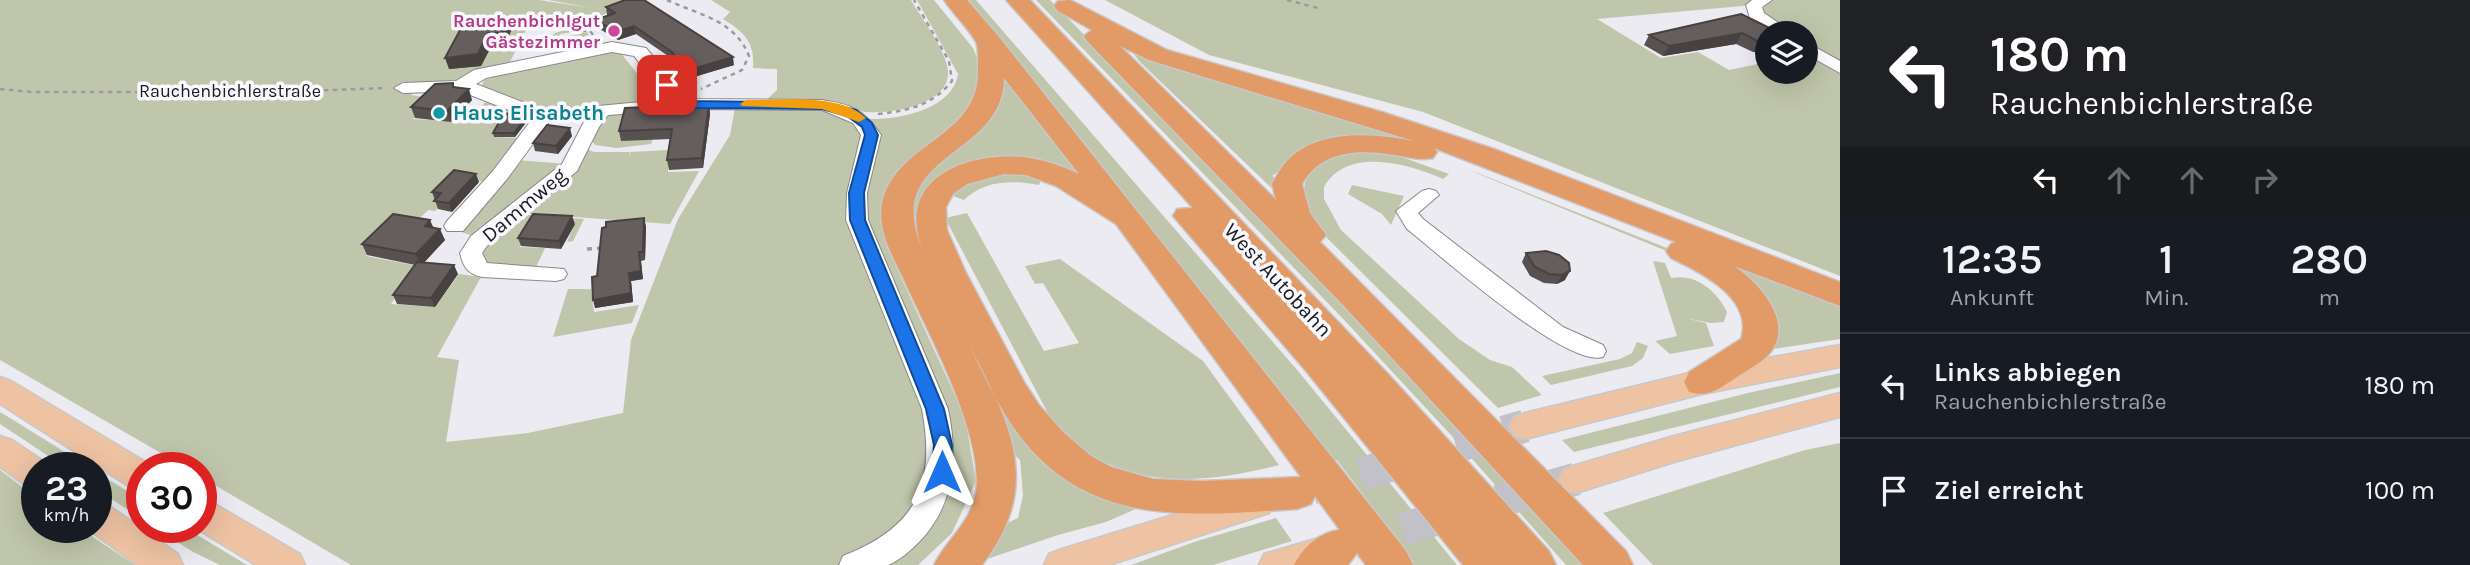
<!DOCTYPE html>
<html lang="de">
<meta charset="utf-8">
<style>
body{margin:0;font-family:Karla,sans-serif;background:#242831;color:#f1f3f6;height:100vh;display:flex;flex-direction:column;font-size:26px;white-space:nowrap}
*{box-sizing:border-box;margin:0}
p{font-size:23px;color:#9ea1a6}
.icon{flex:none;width:38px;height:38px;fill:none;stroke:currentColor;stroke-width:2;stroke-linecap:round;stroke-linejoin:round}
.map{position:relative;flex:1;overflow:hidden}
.side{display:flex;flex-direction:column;background:#171b24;width:630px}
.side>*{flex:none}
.hud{background:#202124;color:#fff;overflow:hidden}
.buttons{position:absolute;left:1755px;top:21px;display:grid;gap:14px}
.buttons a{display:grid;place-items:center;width:63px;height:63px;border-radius:50%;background:#171b24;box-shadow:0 7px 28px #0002;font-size:35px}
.speed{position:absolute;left:21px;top:452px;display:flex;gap:14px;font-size:35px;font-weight:700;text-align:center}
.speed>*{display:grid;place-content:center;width:91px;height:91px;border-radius:50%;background:#171b24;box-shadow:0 7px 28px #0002;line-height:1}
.speed small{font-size:18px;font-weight:400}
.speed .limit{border:10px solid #d22;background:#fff;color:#111}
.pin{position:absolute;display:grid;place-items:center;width:60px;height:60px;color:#fff;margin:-30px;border-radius:14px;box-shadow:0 4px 10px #0006}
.me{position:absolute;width:77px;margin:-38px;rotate:0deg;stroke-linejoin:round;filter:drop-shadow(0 0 5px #0008)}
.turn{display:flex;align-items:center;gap:24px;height:147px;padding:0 35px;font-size:32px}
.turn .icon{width:91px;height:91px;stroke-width:2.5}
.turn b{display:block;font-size:49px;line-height:60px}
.lanes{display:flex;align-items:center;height:66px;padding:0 35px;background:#0003;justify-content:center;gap:35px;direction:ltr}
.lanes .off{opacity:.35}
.eta{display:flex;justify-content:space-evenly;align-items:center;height:119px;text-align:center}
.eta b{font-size:42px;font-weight:600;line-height:49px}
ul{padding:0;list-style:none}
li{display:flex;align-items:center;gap:21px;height:105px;padding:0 35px;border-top:2px solid #363941}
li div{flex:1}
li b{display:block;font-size:26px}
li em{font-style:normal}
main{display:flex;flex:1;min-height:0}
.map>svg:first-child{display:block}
.green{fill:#c0c6ab;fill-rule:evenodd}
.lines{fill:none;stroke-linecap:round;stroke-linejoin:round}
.major-tunnel{stroke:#c2c1c7;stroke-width:33;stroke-dasharray:33 17;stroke-linecap:butt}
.minor-casing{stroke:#88888d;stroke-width:2}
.major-casing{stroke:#c8c8c9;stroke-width:3}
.highway-casing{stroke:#c8c8c9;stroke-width:3}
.path-far1{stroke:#9b9b9f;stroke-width:2.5;stroke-dasharray:4.5 4.5;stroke-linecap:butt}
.path{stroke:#9b9b9f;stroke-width:3.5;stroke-dasharray:5 5;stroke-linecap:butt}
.minor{fill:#fff;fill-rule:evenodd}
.major{fill:#eec3a4;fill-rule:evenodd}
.highway{fill:#e29b67;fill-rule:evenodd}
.wall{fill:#575150}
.shaded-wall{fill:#474241}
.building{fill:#655e5d;stroke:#474241;stroke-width:2}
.route{fill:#1a73e8;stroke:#114b97;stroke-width:2}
.slow{fill:#f59e0b}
.hotel-dot{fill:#d1479c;stroke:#f9f9ff;stroke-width:2.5}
.culture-dot{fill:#0f9aa8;stroke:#f9f9ff;stroke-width:2.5}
.labels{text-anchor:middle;stroke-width:7;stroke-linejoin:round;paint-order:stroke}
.far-hotel-label{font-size:18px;font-weight:bold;fill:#b23c85;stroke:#f9f9ff;text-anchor:end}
.far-street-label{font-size:18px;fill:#1b1b1d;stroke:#f9f9ff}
.culture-label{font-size:21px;font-weight:bold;fill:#0d838f;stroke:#f9f9ff;text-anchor:start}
.street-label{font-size:21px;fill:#1b1b1d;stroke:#f9f9ff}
</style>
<main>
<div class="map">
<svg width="1840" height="565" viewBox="0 0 1840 565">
<rect width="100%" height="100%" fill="#ecebf1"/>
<path class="green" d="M0,0H539L592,8L548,0H641L605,9L610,11L593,21L557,25L556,17L537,19V26L556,24L526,30L508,66L465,81L415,91L411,95L430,98L413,119L467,122L489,98L534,116L504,117L493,137L525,138L487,182L457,178L444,202L435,211L428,210L412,226L399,223L366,256L418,266L391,304L435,307L459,274L481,277L437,357L459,360L446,442L528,433L623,413L631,340L678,219L730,135L735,108C760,108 785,106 810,108C831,110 853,119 874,119C902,119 953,108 958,74L917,0H934L973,48L983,73L976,103L883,215L887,247L965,417L976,481L952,533L918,565H351L201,477V467H185L0,360Z
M711,0H911C922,19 946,50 948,71C951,106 885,116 860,111C853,109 847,105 840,104C815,101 789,102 765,101L777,90V69L753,68C755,42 744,32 723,19L730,12Z
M964,0H976L1298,371L1457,565H1409L1402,556L1406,551L1337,460L1328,459Z
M1036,0H1050L1459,416L1594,565H1566L1450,434L1347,323Z
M1105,0H1840V276L1423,112L1209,55ZM1754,5L1756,15L1785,33H1806V72H1768L1767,62L1729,70L1698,52L1661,58L1597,19Z
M579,26L586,30L560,34L558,38L587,32L592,42L588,47L560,51L552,36L555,33Z
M1128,46L1185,69L1363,120L1491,161L1715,250L1753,271L1825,300L1840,303V339L1767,350C1794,302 1712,260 1678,243C1633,225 1589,207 1544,189C1480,164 1409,130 1338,143C1312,147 1293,161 1272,176L1283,181L1281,197L1139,61Z
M605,51L620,52L658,100L549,113L483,89L482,85L484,80L565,58Z
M1000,71L1082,175L1014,159L929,192L1005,403L1138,508L1106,522L1058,535L978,562L1003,525L1018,518L1023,495L1020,460L1009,450L909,229L920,180Z
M624,111L626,116L621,140L653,139L651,144L617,148L595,145L590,138L606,115Z
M587,149L594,152H629L631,157L630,152L669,150L668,172L699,171L670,224L520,213Z
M1360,152L1399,156L1449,174L1443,179C1409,164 1347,146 1324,187V199L1341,230L1459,339L1490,360L1512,367L1542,395L1498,408L1320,231C1286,184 1309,159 1360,152Z
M517,160L567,164L478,238L459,231Z
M1471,171L1480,174L1677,252L1674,254Z
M1011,174L1042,177L1039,185C1013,180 984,180 964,200L953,196C969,179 988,177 1011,174Z
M1352,185L1404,196L1391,225L1382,214L1348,194Z
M967,213L1044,351L1079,343L1043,283L1035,284L1025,266L1060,259L1203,361L1279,465C1213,482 1139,491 1080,447C1070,440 1061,430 1052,421L945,218Z
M518,214L584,219L573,241L567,242L575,223L535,220L520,247L545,248L536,267L485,265L478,251Z
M1653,261L1665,263L1671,278C1696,273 1717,291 1727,312L1724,322L1711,323L1685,318L1706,323L1714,346L1670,354L1655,341L1677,336Z
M568,289H591L594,312L639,305L632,323L553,337Z
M1637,342L1648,346L1643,358L1632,366L1551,385L1542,376L1620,359L1632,353Z
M1840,373V387L1574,452L1562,440L1748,393Z
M0,412L10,418L89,467H65L0,424Z
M1840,443V565H1653L1603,513L1805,450Z
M0,470L37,498V527H78L135,565H0Z
M96,472L142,500V519L96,489Z
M1276,518L1292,541L1213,565H1131L1197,541Z
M154,527H184L247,565H220L193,552Z"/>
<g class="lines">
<path class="major-tunnel" d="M1312,488L1525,426
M1354,543L1576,479"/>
<g class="minor-casing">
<path id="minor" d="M1752,0H1772L1762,7L1764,13L1793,33H1774L1750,18L1746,5Z
M612,42L646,48L673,81L695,99L822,100C853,105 863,109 881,135L867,193L868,220L948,409C958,457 955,505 919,542C911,550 899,561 888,565C875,565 854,565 839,565L843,556C917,527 936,485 922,409L846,220L847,193L861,135L853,123L822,110L690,109L608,115L599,127L577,171L487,246L482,253L487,263L564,269L567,274L564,279L556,281L482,277C468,274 463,267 460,253L471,236L562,164L586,118L549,122L507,179L463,231H447L444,226L447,221L493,171L532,119L460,91L403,93L394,88L403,83L456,81L474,70ZM612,52L634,56L661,89L673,99L545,111L476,84L486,78Z
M1806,42L1840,61V73L1806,54Z
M1429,189L1436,191L1439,195L1418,213L1423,219L1563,327L1603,345L1606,351L1603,357C1566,368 1440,255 1407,229L1396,211L1422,191Z"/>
</g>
<g class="major-casing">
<path id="major" d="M1840,345V367L1702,394L1525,439L1514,435L1509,426L1514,417L1525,413L1702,370Z
M0,377L11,381L154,467H142V491L130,487L0,404Z
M1840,393V417L1674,462L1576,493L1564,489L1559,479L1564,469L1576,465L1674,436Z
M0,436L12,440L49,465L50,467H37V489L25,485L0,467Z
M1257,489L1269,493L1274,503L1269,513L1109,565H1044L1049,554L1062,549Z
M201,498L213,503L300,554L305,565H256L194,527H201Z
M96,500L108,505L178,554L183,565H137L85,527H96Z
M1332,534L1345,539L1350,550L1345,561L1334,565H1259L1264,554Z"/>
</g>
<g class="highway-casing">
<path id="highway" d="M944,0H967L999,37L1406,551L1413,565H1366L1357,553L1348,565H1294C1303,547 1320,532 1340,530L1315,496L1311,504L1297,509C1187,516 1083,529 1012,425C989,391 974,353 955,316C997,405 1053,473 982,565H934C946,541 969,524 975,497C988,442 929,334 905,282C893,256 874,226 884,196C903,140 981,136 978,68C978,61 979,49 976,42C968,27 953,14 944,0ZM1004,78L1079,174C1062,166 1042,159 1023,157C963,152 895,180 923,251C879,151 1003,160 1004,78ZM1004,174L1026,175L1056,186L1116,224L1301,477L1201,481L1153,479L1111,467L1091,456L1064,433L1039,405L1024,382L966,273L947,230L946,207L953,194L967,184Z
M1006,0H1030L1389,375L1549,551L1556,565H1463L1306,371L1173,216L1177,209L1193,208Z
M1070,0L1167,50L1382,112L1494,149L1840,282V306L1734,266C1759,283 1797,324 1768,355C1760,364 1747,370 1737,377C1720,388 1709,398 1689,392L1684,382L1689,372L1741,339C1754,298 1700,272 1671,258L1666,251L1671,244L1676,242L1434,148L1437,152L1433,158C1420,161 1408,157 1395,155C1360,149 1321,150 1302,184L1310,213L1326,235L1320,242L1626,551L1633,565H1583L1344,306L1087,41L1084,36L1092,30L1058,11L1054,6L1058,1ZM1120,46L1149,60L1417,142C1377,133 1318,128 1287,161C1281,167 1277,176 1272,184L1276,200Z"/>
</g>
<path class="path-far1" d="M667,0C699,15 735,20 749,56L742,70L701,89
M1287,0L1318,8
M573,33L589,30L595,37
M0,89L31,92H277L386,88
M878,114C908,111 933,105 952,81L949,61L914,0"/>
<path class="path" d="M587,249L603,248"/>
<use href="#minor" class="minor"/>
<use href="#major" class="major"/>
<use href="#highway" class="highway"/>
</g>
<path class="wall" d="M606,7L734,65L687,79L674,60L636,34L618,40L598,28L596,20L609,15H607Z
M465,21L512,29L505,44L492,45L481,66L449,69Z
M1768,33V49L1753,52L1736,44L1663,56L1644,45L1649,35Z
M453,83L455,88L472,100L451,122L415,118L411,107Z
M709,104L710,114L703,168L669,170L667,160L671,139L621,141L619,131Z
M527,116L528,120L515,137H494L493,133Z
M572,136L558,154L535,151L533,143Z
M479,182L452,212L438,209L432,192Z
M575,224L561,249L521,246L518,238Z
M646,226L645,260L641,261L643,279L631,281L633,302L595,308L597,276Z
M433,227L445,240L423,263L458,274L435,307L397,304L393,295L415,265L367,255L362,244Z
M1546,251L1565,280L1557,284L1544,283L1530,276L1522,262L1526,253Z"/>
<path class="shaded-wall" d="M509,17L512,29L505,44L501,33Z
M634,26L636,34L618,40L616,32Z
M488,33L492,45L481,66L449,69L445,58Z
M1742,33L1736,44L1663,56L1669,46Z
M1768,40V49L1753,52L1759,42Z
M733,57L734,65L687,79L686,71Z
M469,89L472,100L451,122L447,111Z
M709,104L710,114L703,168L702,158Z
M527,116L528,120L515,137L514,133Z
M570,128L572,136L558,154L556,146Z
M476,174L479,182L452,212L449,203Z
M572,216L575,224L561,249L559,241Z
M644,218L646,226L645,260L643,252Z
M430,220L435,231L425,226Z
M440,229L445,240L421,266L416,254Z
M639,252L643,279L631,281L633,302L595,308L593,300L629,273Z
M454,265L458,274L435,307L431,298Z
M1570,271L1565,280L1557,284L1562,275Z"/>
<path class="building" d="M625,0H644L733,57L686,71L672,52L634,26L616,32L596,20L615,13L606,7Z
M1741,14L1780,33H1768V40L1759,42L1742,33L1669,46L1649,35Z
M509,17L501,33H488L478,54L445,58L465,21Z
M453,83V87L469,89L447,111L411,107L435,84Z
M709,104L702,158L667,160L672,129L619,131L625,108Z
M504,113L527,116L514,133H493Z
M547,125L570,128L556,146L533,143Z
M454,170L476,174L449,203L434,201L441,193L432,192Z
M393,214L430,220L425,226L440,229L416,254L362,244Z
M533,214L572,216L559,241L518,238Z
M644,218L643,252H639L641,271L629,273L631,293L593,300L592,277L597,276L602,228L606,227V222Z
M1546,251L1559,255L1569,263L1570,271L1562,275L1549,274L1535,267L1526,253Z
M417,262L454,265L431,298L393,295Z"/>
<path class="route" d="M667,81L694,101L827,103L856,110L872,123L878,135L864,193L865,220L944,409L952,445L951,472L948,478L942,480L935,478L932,472L934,445L926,409L850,220L849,193L865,135L862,127L847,116L822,109L691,108L663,87L661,85Z"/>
<path class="slow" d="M746,100C782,101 838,92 866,118L859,122L822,109L742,106L740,104Z"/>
<circle class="hotel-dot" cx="614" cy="31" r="7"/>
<circle class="culture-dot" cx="439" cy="113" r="7"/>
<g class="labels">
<g class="far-hotel-label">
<text x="600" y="27">Rauchenbichlgut<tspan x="600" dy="21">Gästezimmer</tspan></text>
</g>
<g class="far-street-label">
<text x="230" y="97">Rauchenbichlerstraße</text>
</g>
<g class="culture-label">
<text x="453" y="120">Haus Elisabeth</text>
</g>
<g class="street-label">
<text transform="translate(524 205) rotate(-40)" y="7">Dammweg</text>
<text transform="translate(1278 280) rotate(47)" y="7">West Autobahn</text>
</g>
</g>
</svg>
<div class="buttons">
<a><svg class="icon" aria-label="layers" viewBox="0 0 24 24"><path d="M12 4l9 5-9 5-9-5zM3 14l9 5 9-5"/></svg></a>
</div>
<div class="speed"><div>23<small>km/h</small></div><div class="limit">30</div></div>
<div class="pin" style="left:667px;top:85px;background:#d93025"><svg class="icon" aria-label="arrive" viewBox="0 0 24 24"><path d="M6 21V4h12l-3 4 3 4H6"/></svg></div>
<svg class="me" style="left:942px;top:472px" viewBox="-20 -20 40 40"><path d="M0-17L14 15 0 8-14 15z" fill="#1a73e8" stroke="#fff" stroke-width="4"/></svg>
</div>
<section class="side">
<div class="hud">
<div class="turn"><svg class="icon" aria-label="left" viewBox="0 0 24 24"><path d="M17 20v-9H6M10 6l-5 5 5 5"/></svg><div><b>180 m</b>Rauchenbichlerstraße</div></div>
<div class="lanes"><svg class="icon" aria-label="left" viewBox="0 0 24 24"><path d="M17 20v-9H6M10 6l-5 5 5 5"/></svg><svg class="icon off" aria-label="ahead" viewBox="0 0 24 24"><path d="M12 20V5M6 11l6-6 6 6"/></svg><svg class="icon off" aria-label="ahead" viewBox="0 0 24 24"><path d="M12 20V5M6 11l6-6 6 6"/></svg><svg class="icon off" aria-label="right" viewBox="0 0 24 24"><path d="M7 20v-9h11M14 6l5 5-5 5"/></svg></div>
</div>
<div class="eta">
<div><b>12:35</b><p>Ankunft</p></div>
<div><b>1</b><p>Min.</p></div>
<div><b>280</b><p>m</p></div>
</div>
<ul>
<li><svg class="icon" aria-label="left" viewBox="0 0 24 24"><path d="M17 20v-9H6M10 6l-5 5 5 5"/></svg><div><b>Links abbiegen</b><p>Rauchenbichlerstraße</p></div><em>180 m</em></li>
<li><svg class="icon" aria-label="arrive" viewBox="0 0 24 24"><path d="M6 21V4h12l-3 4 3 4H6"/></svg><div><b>Ziel erreicht</b></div><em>100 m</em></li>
</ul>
</section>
</main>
